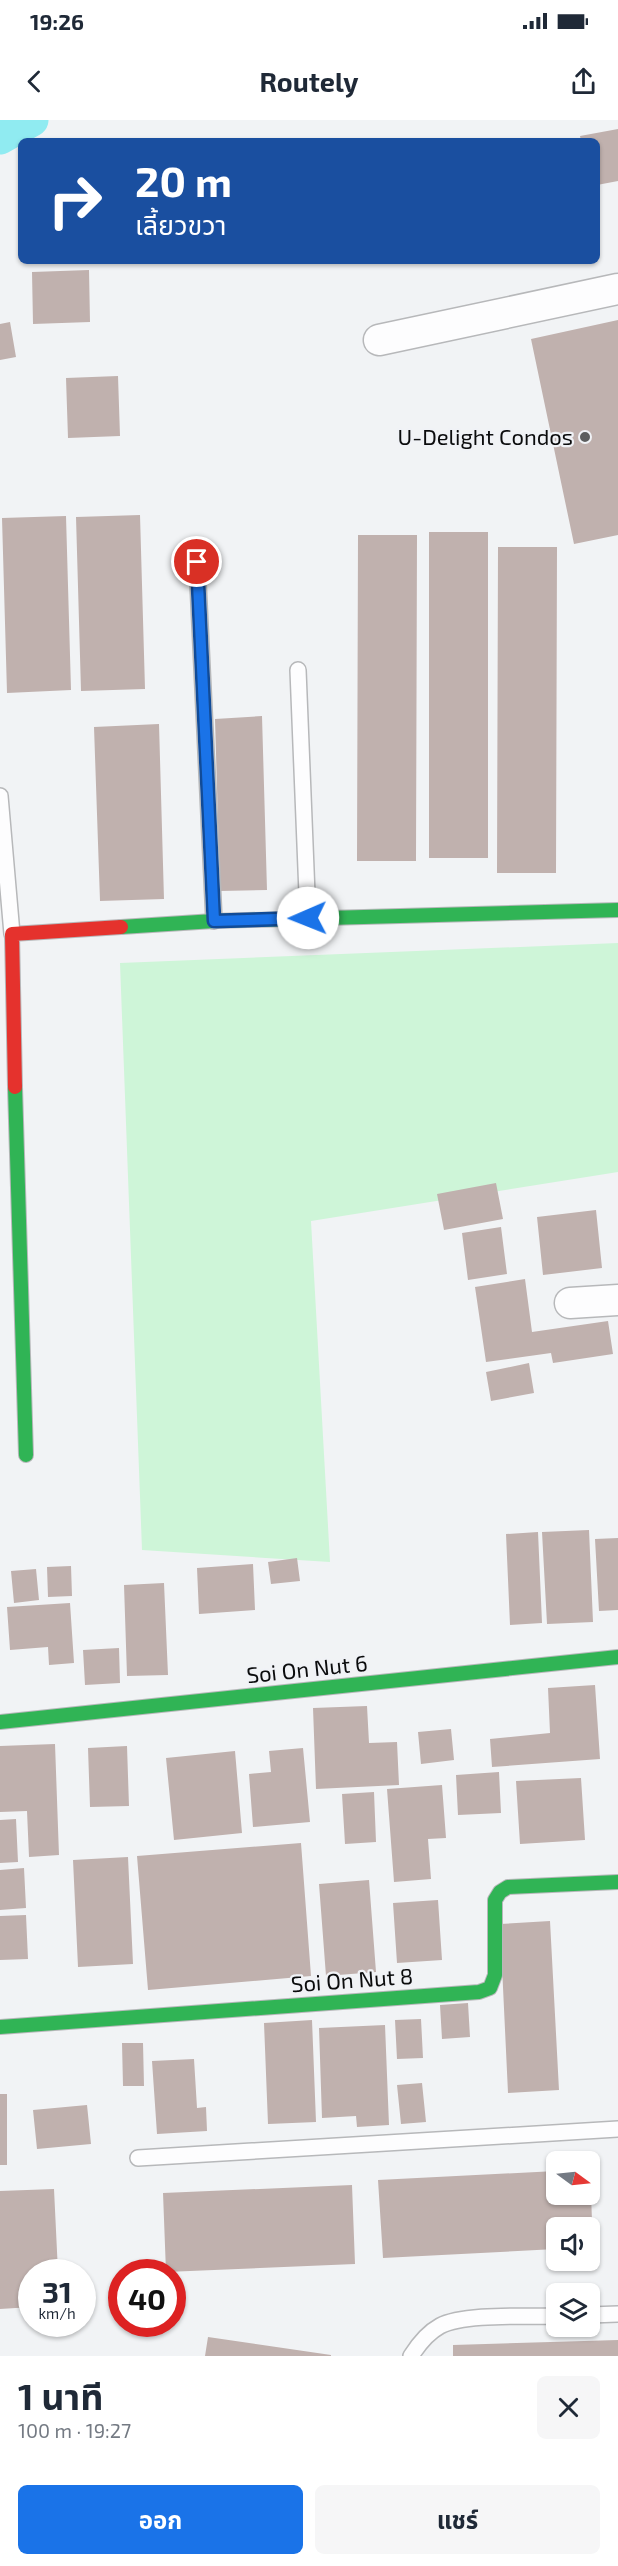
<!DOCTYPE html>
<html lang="th">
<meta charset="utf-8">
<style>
body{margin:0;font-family:"Exo 2","Noto Sans Thai",sans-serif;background:#f6f6f7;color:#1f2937;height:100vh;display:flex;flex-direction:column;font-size:22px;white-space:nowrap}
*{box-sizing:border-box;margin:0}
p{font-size:20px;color:#747a83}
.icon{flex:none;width:33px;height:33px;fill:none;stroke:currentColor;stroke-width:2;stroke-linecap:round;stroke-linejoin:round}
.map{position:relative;height:2236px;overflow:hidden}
.panel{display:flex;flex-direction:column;background:#fff;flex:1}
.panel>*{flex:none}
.top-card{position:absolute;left:18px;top:18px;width:582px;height:126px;border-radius:9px;box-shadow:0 2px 4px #0004;background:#1a4fa0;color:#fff;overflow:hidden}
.needle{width:39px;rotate:105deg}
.controls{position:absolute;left:546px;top:2031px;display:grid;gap:12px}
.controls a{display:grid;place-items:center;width:54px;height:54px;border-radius:9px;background:#fff;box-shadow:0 2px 4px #0004;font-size:30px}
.speed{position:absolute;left:18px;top:2139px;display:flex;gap:12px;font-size:30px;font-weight:700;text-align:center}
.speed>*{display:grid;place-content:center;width:78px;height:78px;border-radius:50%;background:#fff;box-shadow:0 2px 4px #0004;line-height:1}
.speed small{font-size:15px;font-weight:400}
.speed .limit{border:9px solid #d22;background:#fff;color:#111}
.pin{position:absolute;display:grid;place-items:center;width:51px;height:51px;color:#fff;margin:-26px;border:3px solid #fff;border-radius:50%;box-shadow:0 2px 6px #0007}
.me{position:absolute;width:66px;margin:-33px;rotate:269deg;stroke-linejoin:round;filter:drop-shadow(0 0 4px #0008)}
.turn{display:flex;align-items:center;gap:21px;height:126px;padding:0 18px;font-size:27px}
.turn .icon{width:78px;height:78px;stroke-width:2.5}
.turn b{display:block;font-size:42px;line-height:51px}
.round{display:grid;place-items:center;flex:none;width:63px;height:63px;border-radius:9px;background:#f6f6f7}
.overview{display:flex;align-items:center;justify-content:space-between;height:102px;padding:0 18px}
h1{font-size:36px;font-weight:700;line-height:45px}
.cta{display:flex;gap:12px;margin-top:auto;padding:12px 18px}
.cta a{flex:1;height:69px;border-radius:9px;background:#1a73e8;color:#fff;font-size:24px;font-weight:700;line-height:69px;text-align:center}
.cta a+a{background:#f6f6f7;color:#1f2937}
.status{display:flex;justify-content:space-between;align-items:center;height:42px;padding:0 30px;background:#fff;direction:ltr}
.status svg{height:16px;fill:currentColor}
header{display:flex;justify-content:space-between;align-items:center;height:78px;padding:0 18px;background:#fff;font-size:27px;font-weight:700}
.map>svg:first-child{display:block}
.green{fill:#cef5d8}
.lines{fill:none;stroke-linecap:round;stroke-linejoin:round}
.canal{stroke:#90ebf1;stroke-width:33}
.building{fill:#c0b1ae}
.lane-casing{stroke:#b7b8ba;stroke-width:18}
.street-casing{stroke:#b7b8ba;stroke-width:33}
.fast-casing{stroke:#b7b8ba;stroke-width:16}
.jam-casing{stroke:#b7b8ba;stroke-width:16}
.lane{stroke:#fdfdfe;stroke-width:15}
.street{stroke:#fdfdfe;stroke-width:30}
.fast{stroke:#30b455;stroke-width:14}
.jam{stroke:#e5322d;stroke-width:14}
.route-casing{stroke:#114b97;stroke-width:15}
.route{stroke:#1a73e8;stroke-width:10}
.poi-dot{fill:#5c5d5e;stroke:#f0f2f6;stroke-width:2}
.labels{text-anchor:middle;stroke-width:4.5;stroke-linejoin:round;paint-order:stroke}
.poi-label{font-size:22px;fill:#0b0c0d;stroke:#f0f2f6;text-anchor:end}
.street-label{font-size:22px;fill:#0b0c0d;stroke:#f0f2f6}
</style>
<div class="status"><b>19:26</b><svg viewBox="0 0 49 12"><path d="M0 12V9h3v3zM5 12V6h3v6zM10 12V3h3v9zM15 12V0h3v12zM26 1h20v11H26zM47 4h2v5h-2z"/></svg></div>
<header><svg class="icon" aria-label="back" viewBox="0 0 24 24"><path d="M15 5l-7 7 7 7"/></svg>Routely<svg class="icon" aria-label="share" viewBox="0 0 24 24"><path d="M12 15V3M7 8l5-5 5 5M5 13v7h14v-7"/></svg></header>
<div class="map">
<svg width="618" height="2236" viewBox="0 0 618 2236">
<rect width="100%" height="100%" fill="#f1f3f5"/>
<path class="green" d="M618,823V1052L311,1101L330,1442L142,1430L120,843Z"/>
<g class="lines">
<path class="canal" d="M0,18L32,0"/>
</g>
<path class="building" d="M618,9V61L597,65V21H581L580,16Z
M89,150L90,202L33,204L32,152Z
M618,200V415L574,424L531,219Z
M10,202L16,237L0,240V204Z
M118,256L120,316L68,318L66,258Z
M140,395L145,569L81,571L76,397Z
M66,396L71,570L7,573L2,398Z
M429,412H488V738H429Z
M358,415H417L416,741H357Z
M498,427H557L556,753H497Z
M262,596L267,770L220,771L215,599Z
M159,604L164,779L100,781L94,607Z
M496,1063L503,1099L444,1110L437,1074Z
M596,1090L602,1148L543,1155L537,1097Z
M501,1107L507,1154L468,1160L462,1113Z
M525,1159L532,1212L608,1201L613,1234L553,1243L551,1233L486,1242L475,1167Z
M529,1243L534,1273L491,1281L486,1252Z
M589,1410L593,1502L547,1504L542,1412Z
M538,1412L542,1503L510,1505L506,1414Z
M618,1418V1490L599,1491L595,1419Z
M297,1438L300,1461L271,1464L268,1442Z
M253,1444L255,1490L199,1494L197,1448Z
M71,1446L72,1476L48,1477L47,1447Z
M36,1449L39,1480L14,1483L11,1451Z
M164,1463L168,1555L127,1556L124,1465Z
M70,1483L74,1543L49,1545L48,1527L10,1530L7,1487Z
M119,1528L120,1563L85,1565L83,1530Z
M595,1565L600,1639L492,1647L490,1619L550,1613L548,1568Z
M367,1586L369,1623L397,1622L399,1665L316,1669L313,1588Z
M451,1609L454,1640L421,1644L418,1612Z
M55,1624L59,1735L29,1737L27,1691L0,1692V1626Z
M127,1626L129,1686L90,1687L88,1628Z
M303,1628L310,1702L253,1707L249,1654L271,1652L269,1631Z
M235,1631L242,1713L174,1720L166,1638Z
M499,1652L501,1693L458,1695L456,1655Z
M581,1658L585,1720L520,1724L516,1661Z
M442,1665L446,1718L428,1719L431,1759L394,1762L387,1669Z
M374,1672L376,1722L345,1724L342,1674Z
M16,1699L18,1742L0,1743V1700Z
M301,1723L311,1856L148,1870L137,1736Z
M128,1737L133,1844L78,1847L73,1740Z
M24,1748L26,1788L0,1790V1750Z
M369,1760L376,1852L326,1856L319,1764Z
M438,1780L442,1840L397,1843L393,1783Z
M26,1795L28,1839L0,1840V1796Z
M550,1801L559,1970L508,1973L500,1804Z
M468,1883L470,1917L442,1919L440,1885Z
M421,1899L423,1938L397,1939L395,1900Z
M312,1900L316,2002L268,2004L264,1903Z
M385,1905L389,2005L357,2007L356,1996L322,1998L319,1908Z
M122,1923H143L144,1966H123Z
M194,1939L197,1988L206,1987L207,2011L157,2014L152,1941Z
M422,1963L426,2002L401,2004L397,1965Z
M0,1974H7V2045H0Z
M87,1985L91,2024L37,2029L33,1990Z
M556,2051V2074H591L593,2127H590V2108H556V2129L383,2138L378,2060Z
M352,2065L355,2144L166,2152L163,2073Z
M54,2069L58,2152H32V2187L0,2189V2071Z
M208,2217L331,2235V2236H205Z
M618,2220V2236H453V2225Z"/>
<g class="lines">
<g class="lane-casing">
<path id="lane" d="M197,442L214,801
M298,550L308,799
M0,676L12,814
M138,2038L618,2009
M590,2195L618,2194
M411,2236C418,2225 429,2212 440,2206C464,2193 528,2197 556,2196"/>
</g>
<g class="street-casing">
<path id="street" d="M379,220L618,169
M570,1183L618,1180"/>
</g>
<g class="fast-casing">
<path id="fast" d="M121,807L214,801L618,790
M15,967L26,1335
M0,1602L618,1537
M0,1907L479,1872L490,1868L495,1855V1780L500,1772L508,1767L618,1762"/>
</g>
<g class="jam-casing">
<path id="jam" d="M15,967L12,814L121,807"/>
</g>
<use href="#lane" class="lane"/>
<use href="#street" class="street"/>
<use href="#fast" class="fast"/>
<use href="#jam" class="jam"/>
</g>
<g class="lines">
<g class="route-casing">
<path id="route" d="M197,442L214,801L308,798"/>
</g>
<use href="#route" class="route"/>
</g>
<circle class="poi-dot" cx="585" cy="317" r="6"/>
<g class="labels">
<g class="poi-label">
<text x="573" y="325">U-Delight Condos</text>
</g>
<g class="street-label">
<text transform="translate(307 1549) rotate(-6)" y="8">Soi On Nut 6</text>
<text transform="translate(352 1860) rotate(-4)" y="8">Soi On Nut 8</text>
</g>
</g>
</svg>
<div class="controls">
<a><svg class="needle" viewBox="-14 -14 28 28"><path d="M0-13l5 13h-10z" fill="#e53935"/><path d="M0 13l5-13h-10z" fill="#747a83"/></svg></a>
<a><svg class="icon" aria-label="sound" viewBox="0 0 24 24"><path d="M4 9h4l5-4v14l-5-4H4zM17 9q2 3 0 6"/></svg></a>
<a><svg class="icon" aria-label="layers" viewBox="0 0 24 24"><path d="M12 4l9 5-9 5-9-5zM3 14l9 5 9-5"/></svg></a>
</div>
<div class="speed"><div>31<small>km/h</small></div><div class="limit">40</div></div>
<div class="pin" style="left:197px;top:442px;background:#d93025"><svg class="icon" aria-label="arrive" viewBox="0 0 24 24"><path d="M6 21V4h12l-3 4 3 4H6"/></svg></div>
<svg class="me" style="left:308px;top:798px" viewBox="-20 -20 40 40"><circle r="19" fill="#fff"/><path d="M0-13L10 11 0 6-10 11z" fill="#1a73e8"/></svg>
<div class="top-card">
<div class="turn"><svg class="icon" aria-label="right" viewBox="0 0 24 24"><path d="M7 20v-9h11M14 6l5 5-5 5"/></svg><div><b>20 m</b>เลี้ยวขวา</div></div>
</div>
</div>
<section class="panel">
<div class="overview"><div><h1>1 นาที</h1><p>100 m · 19:27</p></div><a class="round"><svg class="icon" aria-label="close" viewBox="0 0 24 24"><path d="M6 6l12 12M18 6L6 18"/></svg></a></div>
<div class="cta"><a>ออก</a><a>แชร์</a></div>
</section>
